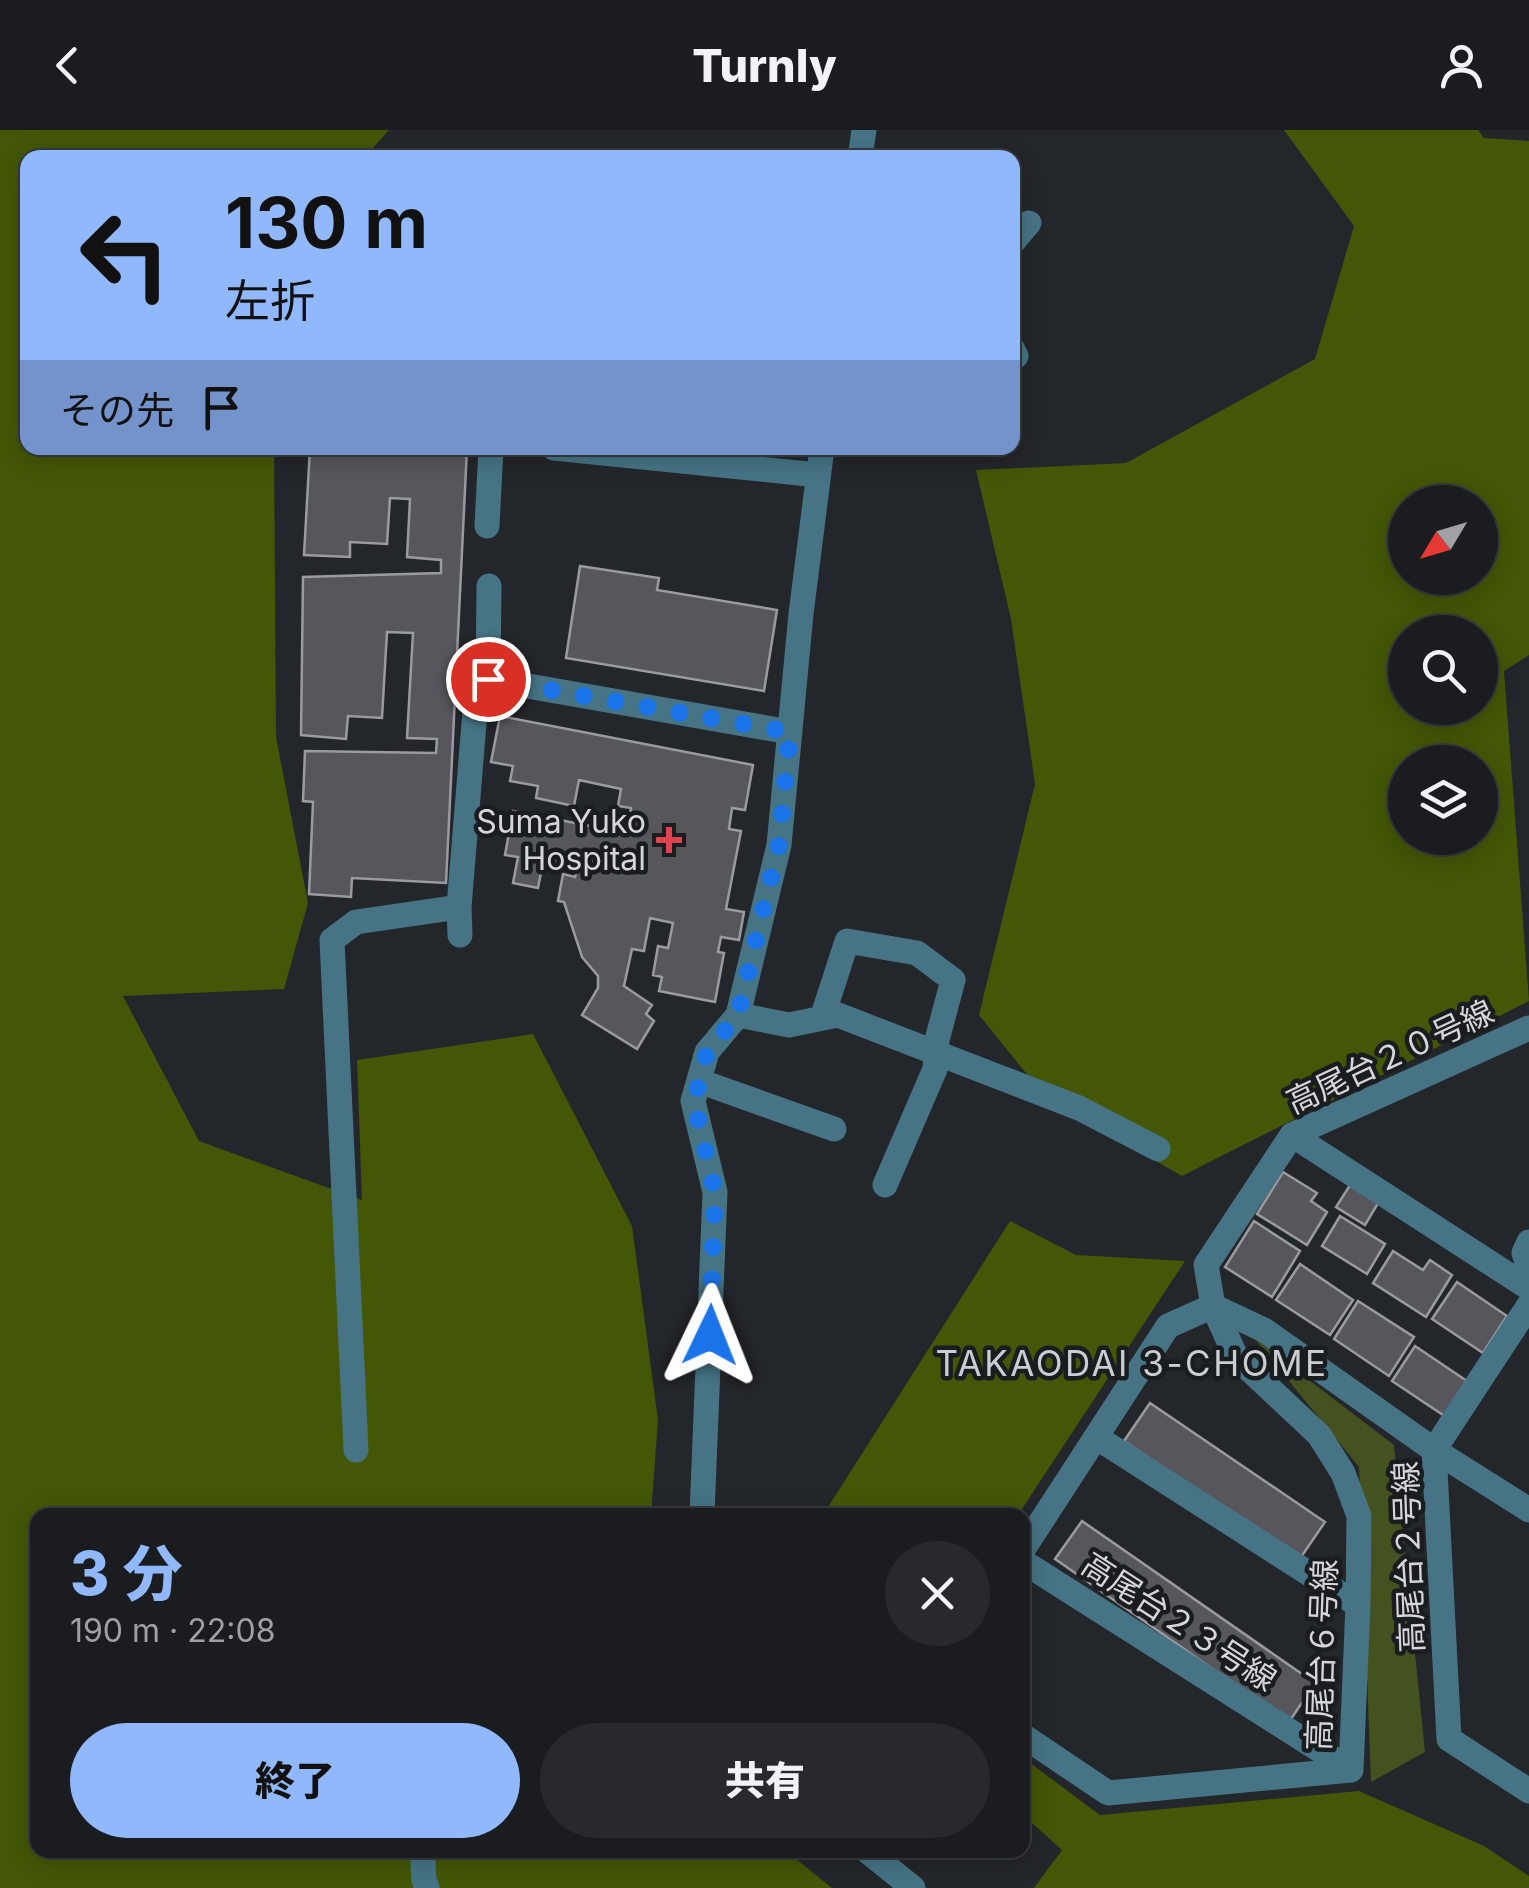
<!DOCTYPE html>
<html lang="ja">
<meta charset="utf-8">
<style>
body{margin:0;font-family:Inter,"Noto Sans JP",sans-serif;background:#27292d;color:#f1f3f6;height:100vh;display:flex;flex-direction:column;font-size:38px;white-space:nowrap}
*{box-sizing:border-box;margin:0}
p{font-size:32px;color:#9fa1a5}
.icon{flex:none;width:55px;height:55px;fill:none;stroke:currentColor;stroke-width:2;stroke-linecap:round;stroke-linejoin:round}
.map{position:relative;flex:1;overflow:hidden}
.panel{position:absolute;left:30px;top:1378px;width:1000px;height:350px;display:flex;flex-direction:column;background:#1a1c20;border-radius:20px;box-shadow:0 5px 25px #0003,0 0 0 2px #383a3e}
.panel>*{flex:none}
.banner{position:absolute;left:20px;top:20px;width:1000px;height:305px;border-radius:20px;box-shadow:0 5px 25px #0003,0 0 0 2px #383a3e;background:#91b8fd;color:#111;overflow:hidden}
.needle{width:65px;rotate:232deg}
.tools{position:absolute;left:1388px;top:355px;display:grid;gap:20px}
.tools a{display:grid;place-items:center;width:110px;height:110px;border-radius:50%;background:#1a1c20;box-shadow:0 5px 25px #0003,0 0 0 2px #383a3e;font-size:50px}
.pin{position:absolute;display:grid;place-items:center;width:85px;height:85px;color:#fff;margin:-42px;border:5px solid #fff;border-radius:50%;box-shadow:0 2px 10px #0007}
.me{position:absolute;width:110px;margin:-55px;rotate:2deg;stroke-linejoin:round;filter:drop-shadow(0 0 8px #0008)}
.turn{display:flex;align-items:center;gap:35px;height:210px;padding:0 40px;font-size:45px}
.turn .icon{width:130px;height:130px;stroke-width:2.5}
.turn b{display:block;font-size:70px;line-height:85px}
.then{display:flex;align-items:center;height:95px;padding:0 40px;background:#0003;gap:20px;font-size:38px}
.round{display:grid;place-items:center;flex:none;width:105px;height:105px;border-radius:52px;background:#27292d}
.summary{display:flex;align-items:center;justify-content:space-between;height:170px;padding:0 40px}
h1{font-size:60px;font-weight:800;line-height:75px;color:#91b8fd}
.primary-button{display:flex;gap:20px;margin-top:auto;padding:20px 40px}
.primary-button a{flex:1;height:115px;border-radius:60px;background:#91b8fd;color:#111;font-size:40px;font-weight:800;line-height:115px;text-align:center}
.primary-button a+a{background:#27292d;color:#f1f3f6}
header{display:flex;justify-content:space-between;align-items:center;height:130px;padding:0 40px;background:#1a1c20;font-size:45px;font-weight:800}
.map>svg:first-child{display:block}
.green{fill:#43521f}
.forest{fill:#435706;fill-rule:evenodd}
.building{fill:#57565c;stroke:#9b9aa0;stroke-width:2.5}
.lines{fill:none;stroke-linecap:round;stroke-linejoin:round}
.minor{stroke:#467485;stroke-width:25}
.route{stroke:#1a73e8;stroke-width:18;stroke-dasharray:0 32.4}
.health-dot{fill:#e0444e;stroke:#1a1d20;stroke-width:4}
.labels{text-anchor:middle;stroke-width:9;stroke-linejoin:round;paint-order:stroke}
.poi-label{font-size:32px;fill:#d4d6d9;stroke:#1a1d20;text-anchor:end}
.street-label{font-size:32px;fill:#d4d6d9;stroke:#1a1d20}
.neighbourhood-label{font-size:35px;letter-spacing:2.5px;fill:#caced3;stroke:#1a1d20}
</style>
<header><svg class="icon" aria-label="back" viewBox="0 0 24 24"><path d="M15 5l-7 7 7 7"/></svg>Turnly<svg class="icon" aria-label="person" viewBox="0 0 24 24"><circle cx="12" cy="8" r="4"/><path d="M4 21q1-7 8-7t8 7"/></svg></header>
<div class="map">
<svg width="1529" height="1758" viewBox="0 0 1529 1758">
<rect width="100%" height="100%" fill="#23262a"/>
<path class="green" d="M1254,1208L1394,1315L1425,1622L1371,1652L1359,1337Z"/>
<path class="forest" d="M0,0H389L365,27L28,28V318H274L276,607L308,773L284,859L123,866L199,1011L362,1070L357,930L533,904L632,1096L658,1290L651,1385H38V1720H785L832,1758H0Z
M1284,0H1478L1484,8L1529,11V525L1504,541L1529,871L1182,1046L1047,969L979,885L1035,654L1011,489L976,340L1126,333L1315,229L1354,96ZM1405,372H1480V448H1405ZM1405,502H1480V578H1405ZM1405,632H1480V708H1405Z
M1010,1091L1076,1125L1185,1131L1018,1385H823Z
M1022,1627L1100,1685L1359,1661L1484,1716L1529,1746V1758H1034L1062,1720L1023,1685Z"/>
<path class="building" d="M310,318H467L446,753L352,748L351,767L309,764L313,672L303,671L305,621L436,623L437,609L407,608L413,503L387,502L382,588L348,586L346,609L301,605L303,447L441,443V430L407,427L410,369L390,368L387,414L350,412V427L304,425Z
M580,436L659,448L657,460L777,480L764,561L566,528Z
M500,586L753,635L745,680L732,678L729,699L741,701L726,779L744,782L739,810L721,807L718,822L724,823L715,872L659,861L662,847L653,845L658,816L668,818L673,793L650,788L644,821L632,819L624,856L652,875L646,884L654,891L637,919L582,885L598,858V846L582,827L564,772L558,771L563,744L575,747L577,738L543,732L538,758L513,753L518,727L505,725L513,681L627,703L631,678L618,676L621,659L579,650L574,676L536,668L538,656L510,651L513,636L491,632Z
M1283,1042L1317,1063L1311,1071L1327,1082L1307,1115L1257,1084Z
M1352,1052L1380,1070L1365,1095L1336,1077Z
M1340,1086L1385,1114L1367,1144L1322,1116Z
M1254,1091L1300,1121L1272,1167L1225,1137Z
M1393,1121L1423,1140L1430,1130L1452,1145L1426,1187L1373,1153Z
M1300,1134L1353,1170L1330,1205L1276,1170Z
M1457,1152L1507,1186L1483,1223L1432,1189Z
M1358,1171L1414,1207L1389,1246L1334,1209Z
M1415,1216L1470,1253L1446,1287L1392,1251Z
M1150,1273L1325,1392L1299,1430L1124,1311Z
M1082,1391L1315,1553L1289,1592L1055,1429Z"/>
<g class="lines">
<path class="minor" d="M860,28L864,0
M1012,113L1029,93
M1012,218L1016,226
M554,318L818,345
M487,396L491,318
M488,549L790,602
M460,805L459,777L475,581L488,549L489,456
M738,885L789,895L838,885L1079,978L1158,1019
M822,888L847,811L917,823L953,850L937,910L935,939L885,1055
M1529,898L1292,1005L1206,1135L1213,1176L1264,1200L1434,1320L1529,1380
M699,951L834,999
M1292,1005L1529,1158
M1529,1112L1524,1123L1529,1138
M1529,1175L1434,1320L1449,1609L1529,1661
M1096,1307L1358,1475
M356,1320L332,810L356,792L459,777
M702,1385L715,1062L693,971L707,922L738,885L779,715L801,484L822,318
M1022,1421L1168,1196L1213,1176L1236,1227L1319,1305L1343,1343L1359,1386L1358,1475L1351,1640L1108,1663L1022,1605
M1022,1431L1351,1640
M422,1720L424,1750L427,1758
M866,1720L913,1758"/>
</g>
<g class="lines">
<path class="route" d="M488,549L790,602L779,714L738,885L707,922L694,972L715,1062L710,1205"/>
</g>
<path class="health-dot" d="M664 695h10v10h10v10h-10v10h-10v-10h-10v-10h10z"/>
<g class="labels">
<g class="poi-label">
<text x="646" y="703">Suma Yuko<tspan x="646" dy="37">Hospital</tspan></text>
</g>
<g class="street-label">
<text transform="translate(1390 927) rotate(-25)" y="11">高尾台２０号線</text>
<text transform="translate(1409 1427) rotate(-92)" y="11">高尾台２号線</text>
<text transform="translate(1179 1492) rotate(33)" y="11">高尾台２３号線</text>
<text transform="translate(1322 1525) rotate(-88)" y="11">高尾台６号線</text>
</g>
<g class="neighbourhood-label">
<text x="1132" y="1246">TAKAODAI 3-CHOME</text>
</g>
</g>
</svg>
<div class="tools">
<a><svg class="needle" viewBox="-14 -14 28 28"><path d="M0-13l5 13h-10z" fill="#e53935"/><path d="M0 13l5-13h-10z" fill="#9fa1a5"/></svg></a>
<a><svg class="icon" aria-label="search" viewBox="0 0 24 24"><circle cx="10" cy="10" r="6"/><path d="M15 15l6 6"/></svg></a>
<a><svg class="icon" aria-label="layers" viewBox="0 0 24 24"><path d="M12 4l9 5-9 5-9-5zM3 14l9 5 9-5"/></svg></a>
</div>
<div class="pin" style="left:488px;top:549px;background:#d93025"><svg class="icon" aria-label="arrive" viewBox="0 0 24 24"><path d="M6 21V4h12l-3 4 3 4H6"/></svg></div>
<svg class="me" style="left:710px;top:1205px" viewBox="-20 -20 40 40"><path d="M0-17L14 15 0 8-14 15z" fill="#1a73e8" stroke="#fff" stroke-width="4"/></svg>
<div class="banner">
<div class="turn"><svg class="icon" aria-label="left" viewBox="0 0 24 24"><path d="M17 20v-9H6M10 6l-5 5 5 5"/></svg><div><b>130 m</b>左折</div></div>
<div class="then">その先<svg class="icon" aria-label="arrive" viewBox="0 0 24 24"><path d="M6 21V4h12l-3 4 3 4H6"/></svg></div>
</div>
<section class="panel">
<div class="summary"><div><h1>3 分</h1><p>190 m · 22:08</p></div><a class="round"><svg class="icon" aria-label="close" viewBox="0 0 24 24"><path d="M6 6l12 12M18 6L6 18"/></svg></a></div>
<div class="primary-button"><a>終了</a><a>共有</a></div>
</section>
</div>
